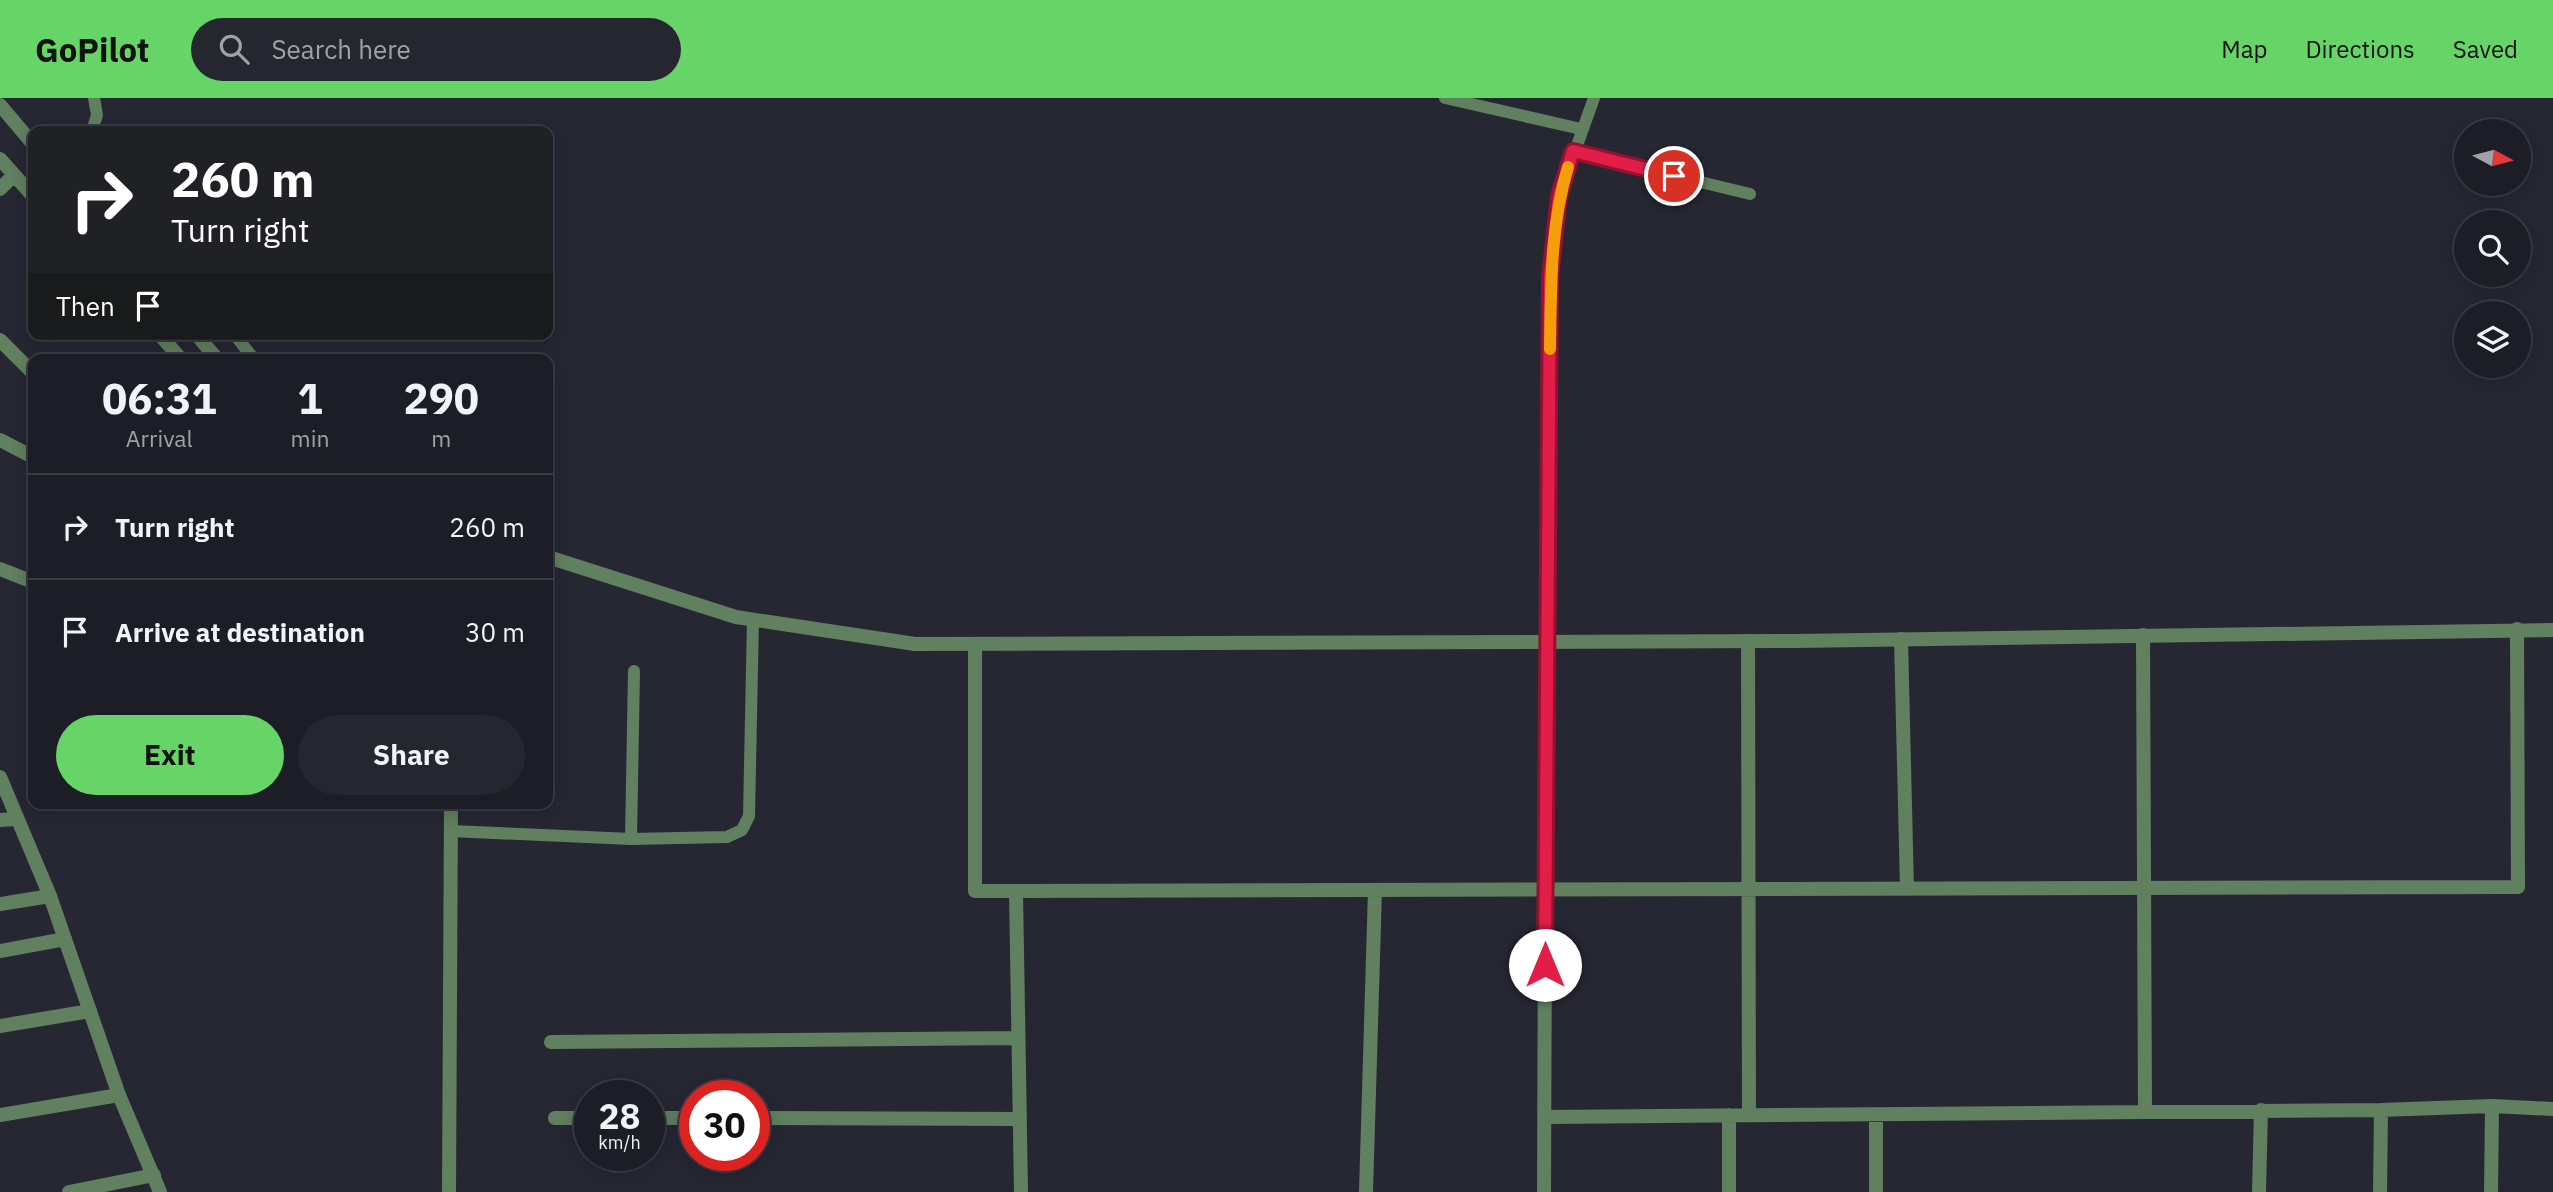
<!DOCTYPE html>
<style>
body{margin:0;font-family:"IBM Plex Sans",sans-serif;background:#25262f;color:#f1f3f6;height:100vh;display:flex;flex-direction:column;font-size:26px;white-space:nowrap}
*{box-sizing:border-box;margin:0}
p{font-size:23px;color:#a0a2a7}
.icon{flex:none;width:38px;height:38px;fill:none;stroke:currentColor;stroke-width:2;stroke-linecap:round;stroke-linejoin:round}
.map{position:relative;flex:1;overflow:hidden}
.sheet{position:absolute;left:28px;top:256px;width:525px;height:455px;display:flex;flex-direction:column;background:#1d1d27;border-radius:14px;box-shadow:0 4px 18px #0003,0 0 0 2px #3b3b44}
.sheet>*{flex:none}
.guide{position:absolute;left:28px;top:28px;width:525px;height:214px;border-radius:14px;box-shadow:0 4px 18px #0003,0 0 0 2px #3b3b44;background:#202124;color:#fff;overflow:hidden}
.needle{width:46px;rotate:97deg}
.controls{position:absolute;left:2454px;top:21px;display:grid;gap:14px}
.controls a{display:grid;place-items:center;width:77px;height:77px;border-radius:50%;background:#1d1d27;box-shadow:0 4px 18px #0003,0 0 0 2px #3b3b44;font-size:35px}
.speed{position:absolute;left:574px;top:982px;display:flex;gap:14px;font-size:35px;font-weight:700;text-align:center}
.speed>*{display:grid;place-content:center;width:91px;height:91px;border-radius:50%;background:#1d1d27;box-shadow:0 4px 18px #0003,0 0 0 2px #3b3b44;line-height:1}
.speed small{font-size:18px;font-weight:400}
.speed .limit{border:10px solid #d22;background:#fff;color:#111}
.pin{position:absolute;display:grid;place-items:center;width:60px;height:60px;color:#fff;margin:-30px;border:4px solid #fff;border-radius:50%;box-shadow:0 2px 7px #0007}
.me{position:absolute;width:77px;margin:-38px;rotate:0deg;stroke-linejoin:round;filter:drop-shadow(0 0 5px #0008)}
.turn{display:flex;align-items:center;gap:24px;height:147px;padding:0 28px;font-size:32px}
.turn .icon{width:91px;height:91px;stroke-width:2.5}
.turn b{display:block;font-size:49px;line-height:60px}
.then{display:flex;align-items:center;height:66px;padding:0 28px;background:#0003;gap:14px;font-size:26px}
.eta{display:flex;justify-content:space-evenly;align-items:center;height:119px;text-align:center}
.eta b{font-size:42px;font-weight:800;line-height:49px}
.action{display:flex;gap:14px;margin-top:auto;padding:14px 28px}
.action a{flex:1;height:80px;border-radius:42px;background:#66d466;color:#111;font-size:28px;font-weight:800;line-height:80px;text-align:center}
.action a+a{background:#25262f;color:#f1f3f6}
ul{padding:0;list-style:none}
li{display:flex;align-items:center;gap:21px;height:105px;padding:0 28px;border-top:2px solid #3b3b44}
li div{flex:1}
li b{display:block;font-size:26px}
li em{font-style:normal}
header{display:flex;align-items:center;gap:42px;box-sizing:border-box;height:98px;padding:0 35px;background:#66d466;color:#111}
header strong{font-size:33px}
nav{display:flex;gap:38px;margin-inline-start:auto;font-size:24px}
.search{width:490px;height:63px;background:#25262f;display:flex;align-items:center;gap:18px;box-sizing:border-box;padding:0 24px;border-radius:38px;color:#a0a2a7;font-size:26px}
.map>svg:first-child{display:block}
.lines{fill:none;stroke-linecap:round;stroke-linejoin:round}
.service{stroke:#60805f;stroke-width:12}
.minor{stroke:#60805f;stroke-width:14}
.tertiary{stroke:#60805f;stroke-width:14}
.route-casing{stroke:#92132f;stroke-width:18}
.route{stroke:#e11d48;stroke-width:12}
.slow{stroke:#f59e0b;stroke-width:12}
</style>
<header>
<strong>GoPilot</strong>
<div class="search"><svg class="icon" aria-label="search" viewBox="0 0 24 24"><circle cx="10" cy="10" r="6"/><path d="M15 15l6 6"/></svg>Search here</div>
<nav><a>Map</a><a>Directions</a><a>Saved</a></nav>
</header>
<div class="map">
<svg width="2553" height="1094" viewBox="0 0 2553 1094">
<rect width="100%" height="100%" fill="#272734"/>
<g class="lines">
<path class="service" d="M1445,0L1581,31
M92,33L97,17L94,0
M1573,53L1750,96
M234,236L254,261
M1546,544L1551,179L1559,98L1594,0
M451,733L631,741L727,739L742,732L749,718L753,521
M631,741L634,573"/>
<path class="minor" d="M0,61L33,98
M0,91L14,77
M159,236L181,261
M0,242L33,275
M0,342L33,359
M0,471L33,484
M2143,537L2145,1013
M1901,541L1907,791
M1748,543L1749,1017
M975,546V793L2518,789L2517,531
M0,722L16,721
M1016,793L1021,1094
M0,806L50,798
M0,853L65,841
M0,928L90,913
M551,944L1018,940
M1876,1016V1094
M0,1017L119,997
M1544,1019L2381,1012L2492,1008L2553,1011
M555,1020H590
M649,1020H695
M754,1020L1020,1021
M69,1094L154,1077
M449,1094L451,705
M1366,1094L1375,792
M1544,1094L1546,544
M1729,1094V1017
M2259,1094L2261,1012
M2380,1094L2381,1012
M2491,1094L2492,1008"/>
<path class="tertiary" d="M0,7L33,46
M196,236L217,261
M548,459L736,519L915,546L1796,543L2553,532
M0,679L50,798L119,997L160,1094"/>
</g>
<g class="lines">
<g class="route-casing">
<path id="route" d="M1545,867L1550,179L1559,98L1573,53L1674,78"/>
</g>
<use href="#route" class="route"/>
<path class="slow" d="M1550,251C1551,190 1550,128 1568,69"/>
</g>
</svg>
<div class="controls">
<a><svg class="needle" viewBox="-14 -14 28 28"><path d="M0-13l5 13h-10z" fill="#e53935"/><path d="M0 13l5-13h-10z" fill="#a0a2a7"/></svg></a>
<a><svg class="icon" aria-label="search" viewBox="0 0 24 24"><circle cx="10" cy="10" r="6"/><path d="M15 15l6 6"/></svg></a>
<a><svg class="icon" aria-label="layers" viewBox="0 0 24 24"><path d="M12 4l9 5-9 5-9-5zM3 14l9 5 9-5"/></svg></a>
</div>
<div class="speed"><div>28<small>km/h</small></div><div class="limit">30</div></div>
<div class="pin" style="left:1674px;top:78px;background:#d93025"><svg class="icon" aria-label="arrive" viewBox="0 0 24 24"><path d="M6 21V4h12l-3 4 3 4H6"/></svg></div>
<svg class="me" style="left:1545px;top:867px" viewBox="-20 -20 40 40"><circle r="19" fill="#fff"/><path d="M0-13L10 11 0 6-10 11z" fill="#e11d48"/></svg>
<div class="guide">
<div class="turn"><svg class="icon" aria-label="right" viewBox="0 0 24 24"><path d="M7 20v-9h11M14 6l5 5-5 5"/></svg><div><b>260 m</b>Turn right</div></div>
<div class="then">Then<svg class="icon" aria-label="arrive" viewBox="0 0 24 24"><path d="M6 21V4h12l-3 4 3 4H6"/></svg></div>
</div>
<section class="sheet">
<div class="eta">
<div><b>06:31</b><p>Arrival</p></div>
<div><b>1</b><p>min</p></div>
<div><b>290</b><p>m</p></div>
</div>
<ul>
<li><svg class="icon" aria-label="right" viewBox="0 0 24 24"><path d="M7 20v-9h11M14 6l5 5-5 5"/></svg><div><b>Turn right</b></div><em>260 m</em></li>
<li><svg class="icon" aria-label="arrive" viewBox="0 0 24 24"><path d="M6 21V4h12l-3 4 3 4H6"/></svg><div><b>Arrive at destination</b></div><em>30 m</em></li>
</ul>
<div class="action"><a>Exit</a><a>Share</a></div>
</section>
</div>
